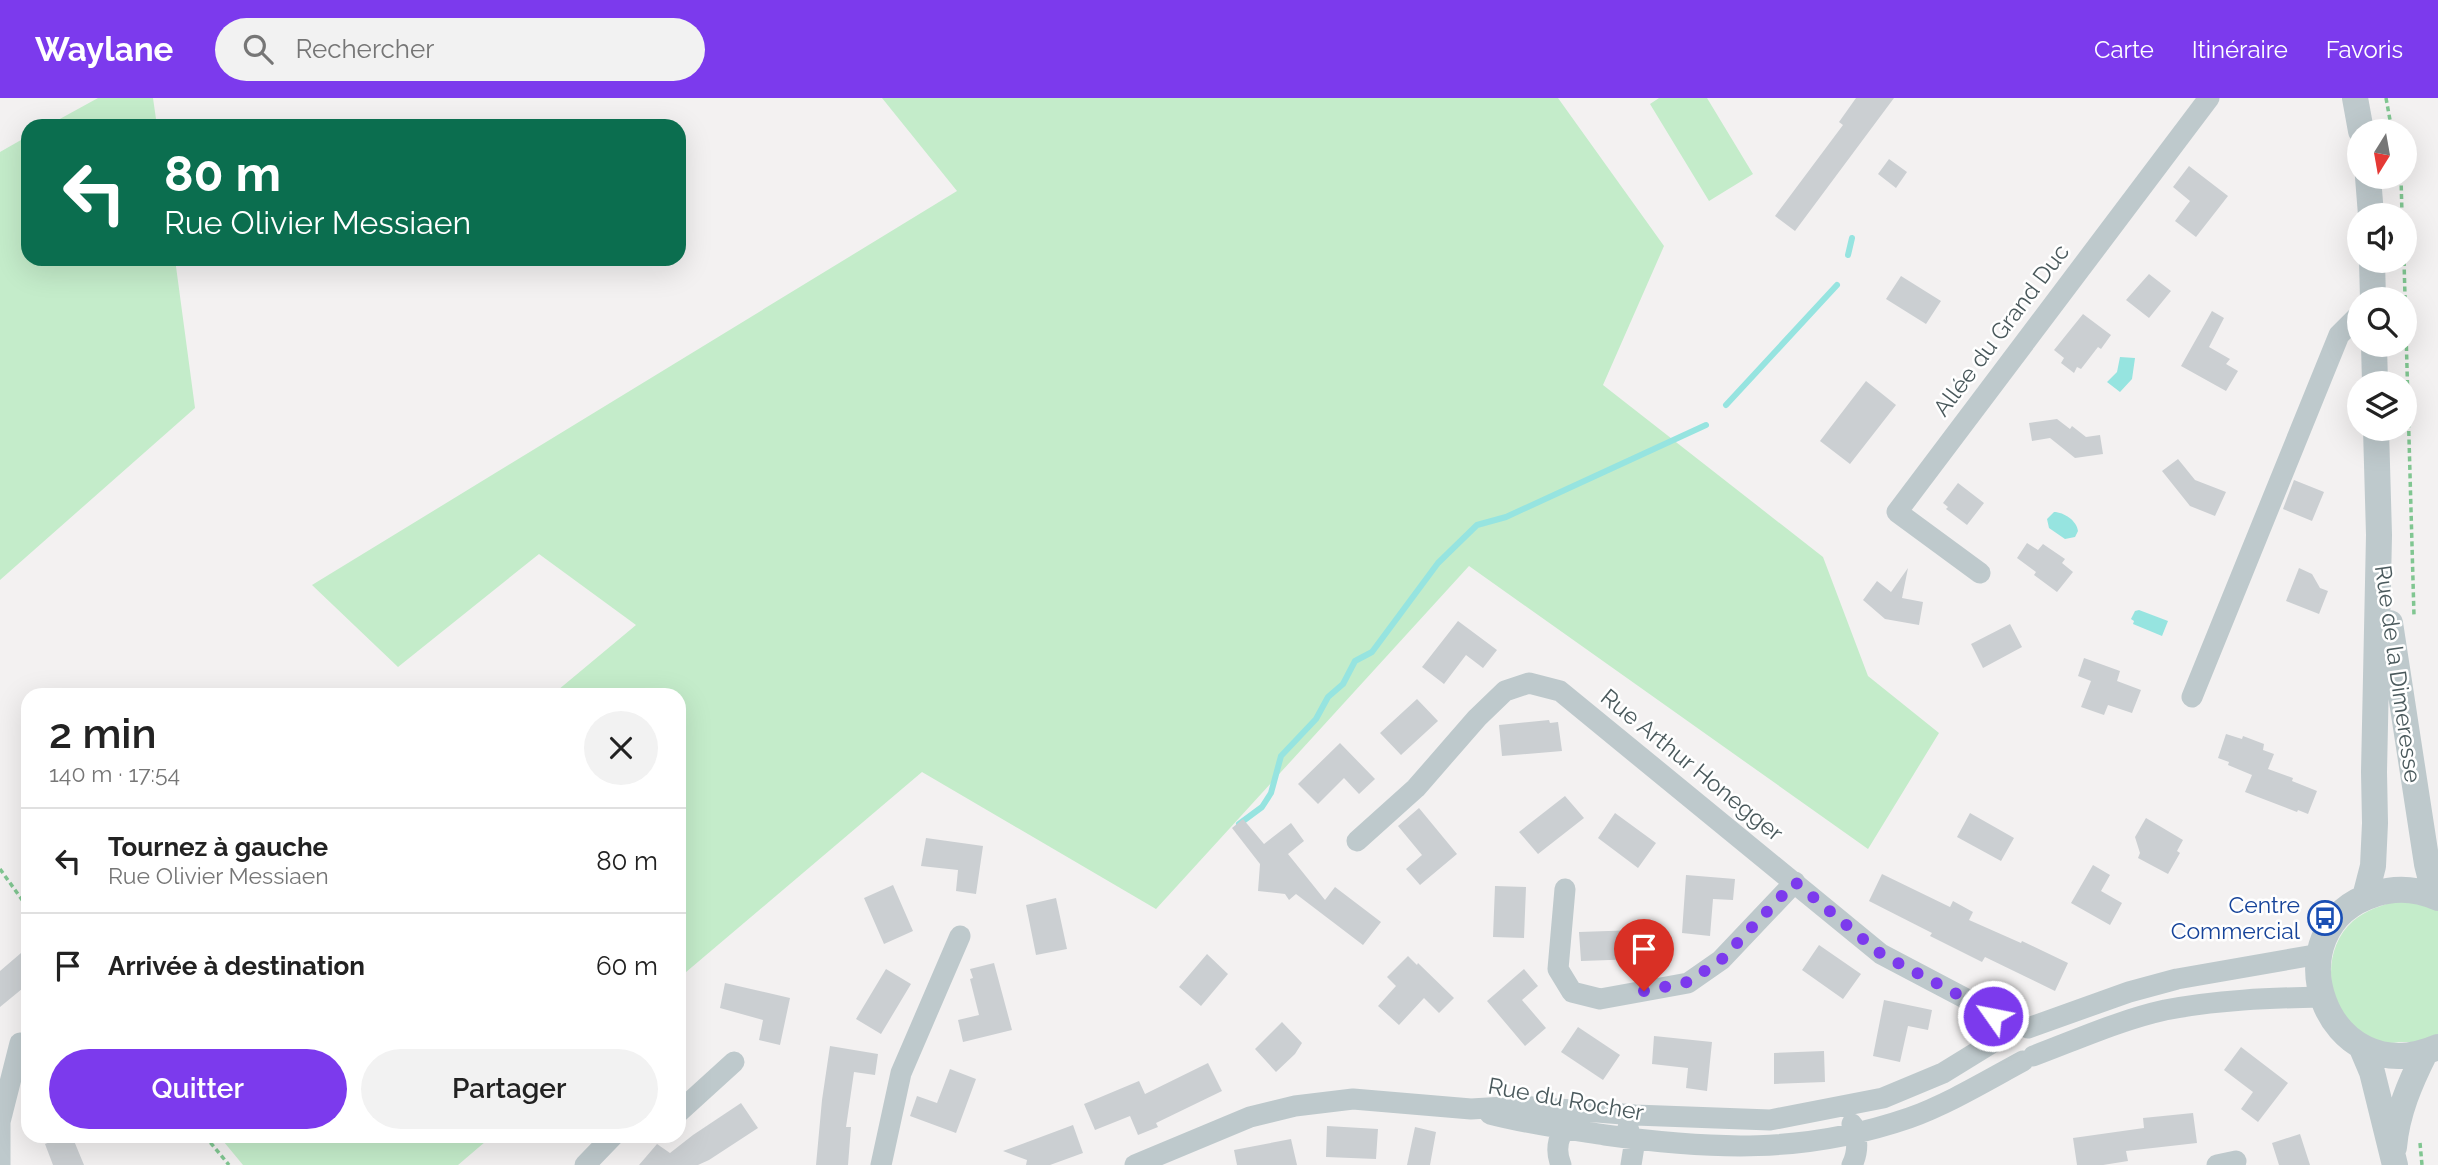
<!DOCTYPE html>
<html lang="fr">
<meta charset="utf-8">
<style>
body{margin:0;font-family:Raleway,sans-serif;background:#f2f2f2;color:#222;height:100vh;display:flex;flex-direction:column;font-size:26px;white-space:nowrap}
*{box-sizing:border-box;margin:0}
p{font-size:23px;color:#767676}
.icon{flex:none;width:38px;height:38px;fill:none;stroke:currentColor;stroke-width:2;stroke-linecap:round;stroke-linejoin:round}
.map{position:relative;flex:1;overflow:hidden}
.details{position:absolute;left:21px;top:590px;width:665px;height:455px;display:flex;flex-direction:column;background:#fff;border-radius:21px;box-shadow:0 7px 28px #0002}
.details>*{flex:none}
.hud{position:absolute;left:21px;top:21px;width:665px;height:147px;border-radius:21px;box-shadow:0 7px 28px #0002;background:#0b6e4f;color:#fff;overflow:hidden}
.needle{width:46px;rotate:191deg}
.buttons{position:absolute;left:2347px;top:21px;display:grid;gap:14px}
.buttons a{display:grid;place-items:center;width:70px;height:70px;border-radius:50%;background:#fff;box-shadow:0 7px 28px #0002;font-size:35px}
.pin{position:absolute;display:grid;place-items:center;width:60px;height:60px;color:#fff;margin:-72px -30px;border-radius:50% 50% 50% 0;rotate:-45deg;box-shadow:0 0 7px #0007}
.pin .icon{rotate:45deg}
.me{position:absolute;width:77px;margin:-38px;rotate:303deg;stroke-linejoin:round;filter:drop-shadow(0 0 5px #0008)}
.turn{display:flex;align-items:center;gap:24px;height:147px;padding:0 28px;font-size:32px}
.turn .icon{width:91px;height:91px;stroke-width:2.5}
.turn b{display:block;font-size:49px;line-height:60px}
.round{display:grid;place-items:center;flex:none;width:74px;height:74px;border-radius:37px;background:#f2f2f2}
.headline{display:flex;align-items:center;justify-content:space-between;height:119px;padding:0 28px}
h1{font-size:42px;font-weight:600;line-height:52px}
.cta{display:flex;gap:14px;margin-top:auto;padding:14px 28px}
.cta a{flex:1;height:80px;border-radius:42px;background:#7c3aed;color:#fff;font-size:28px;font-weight:600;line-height:80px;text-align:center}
.cta a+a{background:#f2f2f2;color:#222}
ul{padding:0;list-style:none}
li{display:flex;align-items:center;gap:21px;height:105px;padding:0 28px;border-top:2px solid #e0e0e0}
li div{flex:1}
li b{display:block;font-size:26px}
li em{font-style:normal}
header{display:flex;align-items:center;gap:42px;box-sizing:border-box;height:98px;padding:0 35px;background:#7c3aed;color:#fff}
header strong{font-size:33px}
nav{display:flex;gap:38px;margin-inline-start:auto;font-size:24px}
.search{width:490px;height:63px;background:#f2f2f2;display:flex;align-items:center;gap:18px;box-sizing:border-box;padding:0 24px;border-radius:38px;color:#767676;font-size:26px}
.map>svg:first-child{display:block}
.green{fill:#c4ecca}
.water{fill:#96e4e0}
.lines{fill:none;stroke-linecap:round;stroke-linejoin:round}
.stream{stroke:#96e4e0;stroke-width:6}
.building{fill:#cbcfd2}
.path{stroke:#80c691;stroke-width:3.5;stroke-dasharray:5 3.5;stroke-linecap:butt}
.minor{stroke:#bec9cc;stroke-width:21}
.tertiary{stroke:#bec9cc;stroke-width:26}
.route{stroke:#7c3aed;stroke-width:12;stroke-dasharray:0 21.6}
.labels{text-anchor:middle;stroke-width:5;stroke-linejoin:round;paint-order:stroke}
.street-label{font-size:23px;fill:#4a595c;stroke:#fff}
.transit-label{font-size:23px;fill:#164399;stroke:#fff;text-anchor:end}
</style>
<header>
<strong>Waylane</strong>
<div class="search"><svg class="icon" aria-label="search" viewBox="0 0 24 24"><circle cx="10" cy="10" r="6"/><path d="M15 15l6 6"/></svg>Rechercher</div>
<nav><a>Carte</a><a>Itinéraire</a><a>Favoris</a></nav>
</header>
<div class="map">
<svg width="2438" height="1067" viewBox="0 0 2438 1067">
<rect width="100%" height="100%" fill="#f3f1f1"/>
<path class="green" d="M98,0H153L157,28H47Z
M882,0H1558L1664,148L1603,287L1823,459L1868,578L1939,635L1868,751L1469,468L1156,811L922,674L679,880V597H552L636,527L539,456L398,569L312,487L957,93Z
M1659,0H1707L1753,76L1709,103L1650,6Z
M28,38V161H175L195,310L0,482V54Z
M2396,803L2421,805L2438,813V938C2426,944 2416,944 2402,944C2396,944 2387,946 2381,945C2329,932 2314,857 2353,823C2366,812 2380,808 2396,803Z
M219,1038H492L458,1067H243Z"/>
<path class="water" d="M2120,259L2135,260L2132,281L2120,294L2107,284L2117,274Z
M2054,414C2064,414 2077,423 2078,433L2075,439L2065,441L2049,430L2047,421Z
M2139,512L2168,523L2162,538L2133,526L2134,523L2131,521L2135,513Z"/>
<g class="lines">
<path class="stream" d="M1848,157L1852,140
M1726,307L1837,187
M1239,726L1262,709L1271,695L1281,658L1316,621L1328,599L1343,586L1355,563L1372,554L1438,465L1477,427L1506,419L1706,327"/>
</g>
<path class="building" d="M1856,0H1894L1795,133L1775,118L1843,27L1839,24Z
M1889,61L1907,74L1896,90L1878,76Z
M2189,68L2228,98L2196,139L2175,123L2190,103L2173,89Z
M2149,176L2171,193L2149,220L2126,202Z
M1901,178L1941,203L1926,226L1886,201Z
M2212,213L2224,220L2209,249L2230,261L2226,266L2238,273L2226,293L2181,268Z
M2083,216L2111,237L2101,251L2098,249L2081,271L2077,269L2074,275L2061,265L2064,260L2054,252Z
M1866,283L1896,307L1850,366L1820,343Z
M2057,321L2070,331L2072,328L2086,339L2100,337L2103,356L2075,360L2050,340L2032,343L2029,325Z
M2178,361L2195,382L2226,394L2215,418L2190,408L2162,373Z
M2294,382L2324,394L2312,423L2283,411Z
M1958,385L1984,405L1967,427L1946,411L1948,409L1943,405Z
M2027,445L2038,452L2043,446L2065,461L2062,465L2073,474L2057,494L2034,477L2036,474L2017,460Z
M1908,470L1902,500L1923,504L1919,527L1885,521L1863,502L1877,483L1891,494Z
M2299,470L2312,476L2320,490L2328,493L2319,516L2286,503Z
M1458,523L1497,552L1483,570L1466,557L1444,586L1422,569Z
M2010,526L2022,549L1983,570L1971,546Z
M2084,560L2120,573L2117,583L2141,592L2132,615L2108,607L2104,617L2081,609L2091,583L2078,578Z
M1417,601L1438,623L1401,657L1380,635Z
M1549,622L1550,625L1558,624L1562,653L1502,658L1499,627Z
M2226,636L2242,641L2243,638L2264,646L2263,652L2274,656L2268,671L2293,680L2292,683L2317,693L2308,716L2298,712L2297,714L2245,694L2252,677L2228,667L2229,664L2218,660Z
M1340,645L1375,681L1359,696L1344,680L1318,706L1298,686Z
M1565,698L1584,720L1538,756L1519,734Z
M1419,710L1457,756L1420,787L1406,771L1422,757L1398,728Z
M1615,715L1656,745L1638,770L1598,740Z
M1970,715L2014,740L2001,763L1957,739Z
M2146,720L2183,742L2177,753L2180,755L2168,776L2138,760L2140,755L2135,739Z
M1243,721L1264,746L1291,725L1304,743L1288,756L1325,802L1335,789L1381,824L1363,847L1296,796L1289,802L1285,796L1258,793L1260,766L1232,730Z
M926,740L983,748L976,796L956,793L958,772L921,768Z
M2093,767L2110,777L2101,793L2122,805L2110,827L2071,805Z
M1882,776L1950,809L1953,803L1973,814L1969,822L2021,845L2022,843L2068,865L2055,893L1985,859L1982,864L1930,838L1932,835L1869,803Z
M1686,777L1735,781L1733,802L1713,801L1710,838L1682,835Z
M893,787L913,833L884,846L864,800Z
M1495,788L1526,789L1524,840L1493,839Z
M1056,800L1067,851L1036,857L1026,807Z
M1638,832V837H1647V856H1638L1639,861L1581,863L1579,834Z
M1819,847L1861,876L1843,901L1802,872Z
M28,849V886L0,909V873Z
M1207,856L1228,876L1201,908L1179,889Z
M1408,858L1417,867L1418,865L1454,900L1439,915L1424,900L1399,927L1378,908L1396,888L1387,879Z
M994,865L1012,932L963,944L958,922L979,917L970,881L973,880L970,871Z
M886,871L911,886L881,936L856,921Z
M1524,871L1538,888L1522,902L1546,930L1525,948L1487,903Z
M725,885L790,900L780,947L759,942L763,922L720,910Z
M1884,902L1932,912L1928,932L1908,928L1900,964L1873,958Z
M1282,924L1302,945L1295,956L1276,974L1255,951Z
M1578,929L1620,957L1603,982L1561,954Z
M1654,938L1712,944L1707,993L1686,990L1688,970L1652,966Z
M830,948L878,956L875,977L854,974L846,1029H851L848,1067H816L822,1002Z
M2241,949L2288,985L2258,1024L2241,1011L2253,994L2224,972Z
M1824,953L1825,984L1774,986V955Z
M1208,965L1222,993L1156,1025L1158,1029L1138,1037L1130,1018L1095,1032L1084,1006L1139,983L1145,996Z
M950,971L976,981L956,1035L910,1018L917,998L937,1005Z
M741,1005L758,1030L709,1062L698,1067H639L657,1046L670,1055L693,1037Z
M2193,1015L2197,1045L2126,1053L2128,1063L2103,1067H2077L2073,1040L2144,1030L2143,1020Z
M1073,1027L1083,1055L1050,1067H1026L1027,1062L1003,1053Z
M1327,1028L1378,1031L1376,1061L1326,1059Z
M1415,1029L1436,1034L1430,1067H1407Z
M2300,1036L2310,1067H2279L2272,1045Z
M64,1038H72L84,1067H53L45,1046Z
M1291,1041L1297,1067H1237L1234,1052Z"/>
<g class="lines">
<path class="path" d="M2386,0L2392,33
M2401,79L2402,117
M2404,163L2414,518
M0,771L28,810
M205,1038L229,1067
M2420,1045L2422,1067"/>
<path class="minor" d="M1980,475L1897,414L2209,0
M2192,599L2339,237L2359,217
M1357,743L1416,690L1477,620L1505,593L1529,585L1560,593L1881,856L1974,905L2012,931
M1565,791L1558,871L1572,894L1600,901L1688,885L1721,862L1795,784
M2028,930L2129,894L2177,881L2320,856
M2033,958C2076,942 2120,922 2165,912C2217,902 2269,900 2321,899
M679,1014L734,964
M1490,1016C1528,1026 1566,1031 1605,1037C1713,1052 1804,1056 1909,1020C1948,1006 1986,983 2023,963
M0,1024L20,945
M0,1025V1067
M1852,1026C1858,1040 1859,1053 1852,1067
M1628,1030L1634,1048L1631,1067
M585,1067L613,1038
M881,1067L901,975L960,838
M1135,1067L1250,1019L1295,1008L1353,1001L1471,1011L1522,1008L1635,1017L1770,1022L1883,1000L1943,975L2008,935
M1561,1067C1554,1050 1559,1034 1572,1022
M2217,1067L2236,1063"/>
<path class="tertiary" d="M2355,0L2361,33
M2368,79L2371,117
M2372,163L2373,201
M2374,247L2375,285
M2390,525L2427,766L2435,798
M2365,799L2373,768L2375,725L2374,674L2379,437L2376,331
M2438,800C2418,791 2396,789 2375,796C2268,829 2325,998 2438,949
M2361,948L2372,974L2395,1067
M2394,1049C2397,1015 2410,985 2425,955"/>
</g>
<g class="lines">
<path class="route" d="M1644,893L1688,884L1721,862L1795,784L1881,856L1974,905L1993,918"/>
</g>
<defs>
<g id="bus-ring" transform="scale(1.75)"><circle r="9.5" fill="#fff" stroke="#1a4fb4" stroke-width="1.5"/><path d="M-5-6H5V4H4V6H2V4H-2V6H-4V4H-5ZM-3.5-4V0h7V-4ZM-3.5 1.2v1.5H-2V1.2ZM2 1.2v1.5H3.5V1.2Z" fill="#1a4fb4"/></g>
</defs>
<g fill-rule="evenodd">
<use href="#bus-ring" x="2325" y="820"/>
</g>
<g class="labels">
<g class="street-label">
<text transform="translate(2001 232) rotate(-53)" y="8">Allée du Grand Duc</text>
<text transform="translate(2398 576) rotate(82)" y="8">Rue de la Dimeresse</text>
<text transform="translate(1692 667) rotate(39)" y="8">Rue Arthur Honegger</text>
<text transform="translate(1566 1001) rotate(10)" y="8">Rue du Rocher</text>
</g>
<g class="transit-label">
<text x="2300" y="815">Centre<tspan x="2300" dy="26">Commercial</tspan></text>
</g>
</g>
</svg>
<div class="buttons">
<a><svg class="needle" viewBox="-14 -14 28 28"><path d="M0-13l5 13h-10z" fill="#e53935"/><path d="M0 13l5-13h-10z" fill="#767676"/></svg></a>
<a><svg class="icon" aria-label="sound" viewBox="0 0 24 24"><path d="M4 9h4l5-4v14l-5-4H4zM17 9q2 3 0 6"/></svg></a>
<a><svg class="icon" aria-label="search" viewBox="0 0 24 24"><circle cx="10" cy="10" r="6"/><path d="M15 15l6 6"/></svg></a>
<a><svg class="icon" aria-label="layers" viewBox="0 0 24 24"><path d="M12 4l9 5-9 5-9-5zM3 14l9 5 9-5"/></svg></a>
</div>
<div class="pin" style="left:1644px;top:893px;background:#d93025"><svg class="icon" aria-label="arrive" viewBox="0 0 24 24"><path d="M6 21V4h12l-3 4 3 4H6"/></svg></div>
<svg class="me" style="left:1993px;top:918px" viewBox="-20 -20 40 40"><circle r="17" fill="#7c3aed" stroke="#fff" stroke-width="3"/><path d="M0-11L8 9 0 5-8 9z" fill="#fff"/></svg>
<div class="hud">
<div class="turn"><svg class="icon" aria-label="left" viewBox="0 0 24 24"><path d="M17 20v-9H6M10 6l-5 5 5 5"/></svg><div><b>80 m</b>Rue Olivier Messiaen</div></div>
</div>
<section class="details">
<div class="headline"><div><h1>2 min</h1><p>140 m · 17:54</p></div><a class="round"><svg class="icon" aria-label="close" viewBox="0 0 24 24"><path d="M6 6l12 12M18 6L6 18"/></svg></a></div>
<ul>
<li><svg class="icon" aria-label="left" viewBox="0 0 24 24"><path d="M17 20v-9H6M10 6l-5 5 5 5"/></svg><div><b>Tournez à gauche</b><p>Rue Olivier Messiaen</p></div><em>80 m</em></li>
<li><svg class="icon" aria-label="arrive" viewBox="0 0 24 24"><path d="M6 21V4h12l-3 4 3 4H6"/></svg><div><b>Arrivée à destination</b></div><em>60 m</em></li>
</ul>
<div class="cta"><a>Quitter</a><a>Partager</a></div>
</section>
</div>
